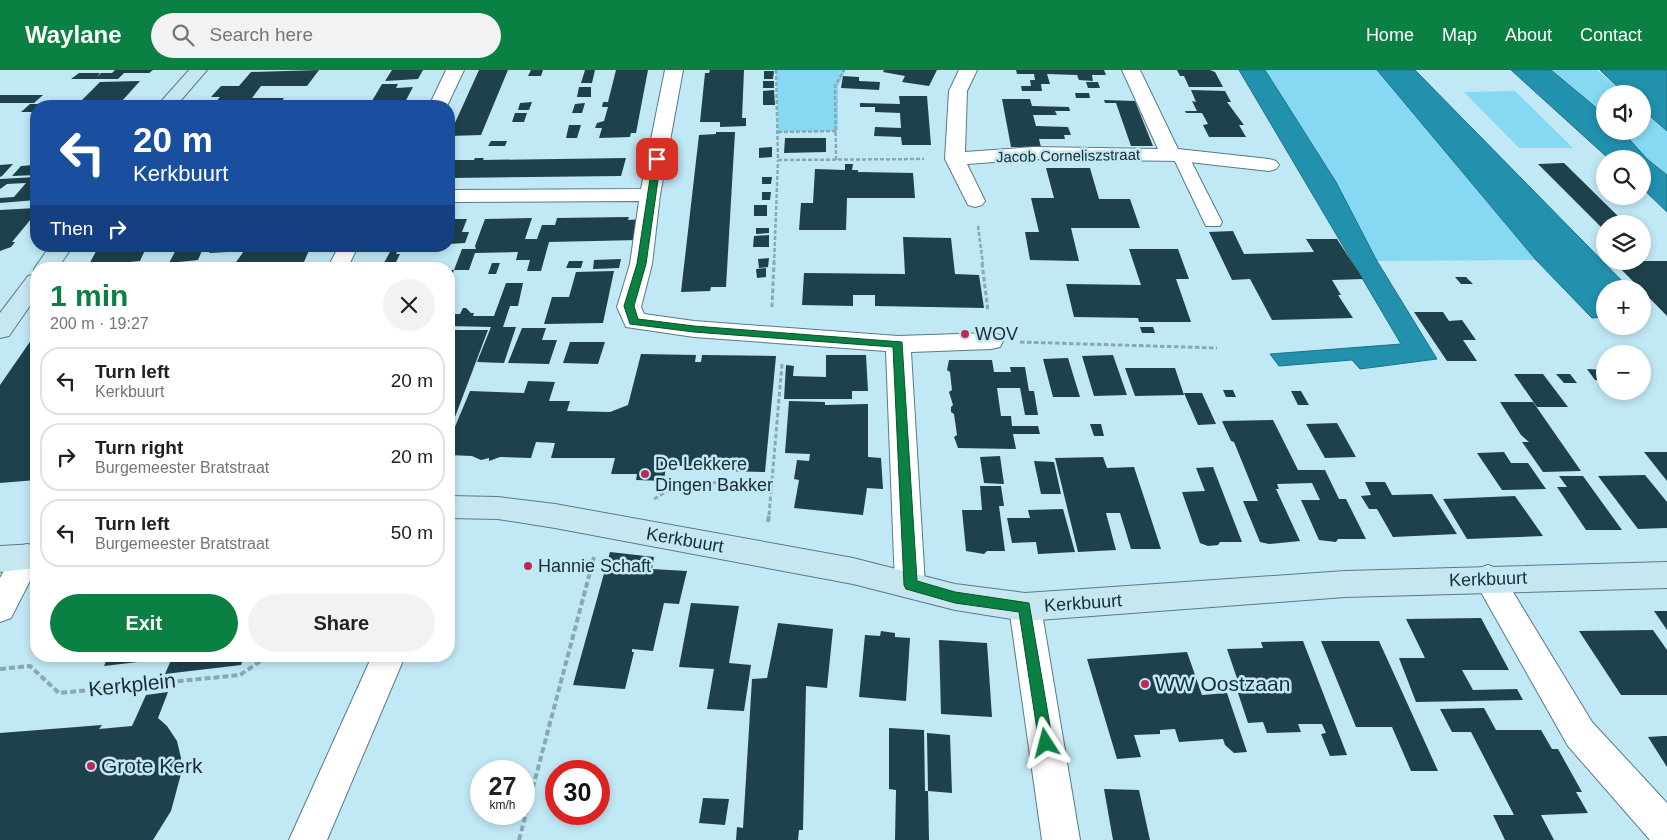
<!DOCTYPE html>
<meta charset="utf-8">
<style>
body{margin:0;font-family:Helvetica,sans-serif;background:#f2f2f2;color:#202124;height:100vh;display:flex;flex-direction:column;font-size:19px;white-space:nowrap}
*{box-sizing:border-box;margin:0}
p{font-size:16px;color:#757577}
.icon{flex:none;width:28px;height:28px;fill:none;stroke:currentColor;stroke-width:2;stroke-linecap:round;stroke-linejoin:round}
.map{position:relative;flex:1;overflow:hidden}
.panel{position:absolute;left:30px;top:192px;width:425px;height:400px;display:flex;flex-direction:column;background:#fff;border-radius:20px;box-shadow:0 2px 8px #0003}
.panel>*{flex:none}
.hud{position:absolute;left:30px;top:30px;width:425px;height:152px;border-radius:20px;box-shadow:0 2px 8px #0003;background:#1a4fa0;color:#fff;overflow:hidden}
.buttons{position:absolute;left:1596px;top:15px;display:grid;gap:10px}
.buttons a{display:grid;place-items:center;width:55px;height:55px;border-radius:50%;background:#fff;box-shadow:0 2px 8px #0003;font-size:25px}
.speed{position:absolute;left:470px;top:690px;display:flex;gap:10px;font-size:25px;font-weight:700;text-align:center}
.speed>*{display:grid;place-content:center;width:65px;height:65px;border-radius:50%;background:#fff;box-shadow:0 2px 8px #0003;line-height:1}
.speed small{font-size:12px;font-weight:400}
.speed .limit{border:8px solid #d22;background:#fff;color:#111}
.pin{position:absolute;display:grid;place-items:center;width:42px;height:42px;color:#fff;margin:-21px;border-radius:10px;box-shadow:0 2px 8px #0006}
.me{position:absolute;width:55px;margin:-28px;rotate:351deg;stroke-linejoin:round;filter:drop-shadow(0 0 4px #0008)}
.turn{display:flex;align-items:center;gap:18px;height:105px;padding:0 20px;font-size:22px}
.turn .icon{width:65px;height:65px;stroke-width:2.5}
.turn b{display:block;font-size:35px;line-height:42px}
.then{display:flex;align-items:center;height:48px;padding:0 20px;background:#0003;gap:10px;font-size:19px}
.round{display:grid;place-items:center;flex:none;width:52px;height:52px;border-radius:26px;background:#f2f2f2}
.summary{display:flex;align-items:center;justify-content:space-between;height:85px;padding:0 20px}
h1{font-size:30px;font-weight:600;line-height:38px;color:#0b8043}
.action{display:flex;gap:10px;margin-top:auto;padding:10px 20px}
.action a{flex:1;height:58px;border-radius:30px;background:#0b8043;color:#fff;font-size:20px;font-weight:600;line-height:58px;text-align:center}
.action a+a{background:#f2f2f2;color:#202124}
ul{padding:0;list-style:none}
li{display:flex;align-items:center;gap:15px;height:68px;margin:0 10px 8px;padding:0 10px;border:2px solid #e0e0e0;border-radius:20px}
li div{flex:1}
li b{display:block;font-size:19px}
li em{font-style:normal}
header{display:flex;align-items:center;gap:30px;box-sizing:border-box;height:70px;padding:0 25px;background:#0b8043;color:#fff}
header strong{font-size:24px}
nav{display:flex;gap:28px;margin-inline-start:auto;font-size:18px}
.search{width:350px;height:45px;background:#f2f2f2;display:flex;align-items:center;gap:12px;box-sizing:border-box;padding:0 18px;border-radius:28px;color:#757577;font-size:19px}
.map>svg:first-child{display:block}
.green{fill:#87d8f2}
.water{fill:#2191ae;stroke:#207288}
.building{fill:#1e414b}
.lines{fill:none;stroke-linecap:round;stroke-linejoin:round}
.lane-casing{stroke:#577b87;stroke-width:2}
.street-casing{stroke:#577b87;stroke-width:2}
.secondary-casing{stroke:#577b87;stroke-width:2}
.path-far2{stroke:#89a8b3;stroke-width:2.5;stroke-dasharray:4 2;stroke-linecap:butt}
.path-far1{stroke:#89a8b3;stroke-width:3;stroke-dasharray:4.5 2.5;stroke-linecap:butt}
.path{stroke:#89a8b3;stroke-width:4;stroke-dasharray:6 3;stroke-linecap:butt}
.lane{fill:#fff;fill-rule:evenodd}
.street{fill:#fff;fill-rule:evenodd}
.secondary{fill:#c7e7f0;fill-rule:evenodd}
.route{fill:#0b8043;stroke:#07532c}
.poi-dot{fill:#ba2b53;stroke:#c1e8f5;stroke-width:2}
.labels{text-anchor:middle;stroke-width:5;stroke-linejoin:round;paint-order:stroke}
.far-street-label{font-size:15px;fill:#1c2b30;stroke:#c1e8f5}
.poi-label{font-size:18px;fill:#1c2b30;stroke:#c1e8f5;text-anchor:start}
.street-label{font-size:18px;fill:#1c2b30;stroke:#c1e8f5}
.near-poi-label{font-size:21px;fill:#1c2b30;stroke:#c1e8f5;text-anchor:start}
.near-street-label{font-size:21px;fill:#1c2b30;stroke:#c1e8f5}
</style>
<header>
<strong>Waylane</strong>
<div class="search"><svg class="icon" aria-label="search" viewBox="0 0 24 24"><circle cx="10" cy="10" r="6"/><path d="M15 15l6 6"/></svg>Search here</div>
<nav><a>Home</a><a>Map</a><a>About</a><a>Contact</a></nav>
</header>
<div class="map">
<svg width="1667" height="770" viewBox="0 0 1667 770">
<rect width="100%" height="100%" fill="#c1e8f5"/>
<path class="green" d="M776,0H846L838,16V61L778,62Z
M1265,0H1377L1536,190L1377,191L1336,112Z
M1551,0H1597L1625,24H1605V45Z
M1515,21L1573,78H1519L1464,22Z
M1643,40L1667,61V105L1647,89L1622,61H1642Z"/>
<path class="water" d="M1239,0H1265L1336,112L1377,191L1437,289L1360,299L1352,290L1279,296L1270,284L1401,274Z
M1377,0H1415L1630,219H1605V247L1592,248L1536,190Z
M1511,0H1551L1605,45V61H1622L1647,89L1667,105V142L1643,119L1642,89H1609Z
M1600,0H1667V61L1643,40L1642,24H1625Z"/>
<path class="building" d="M115,0H153L149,3H124L118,9H71L79,3H100L97,7L101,3H112Z
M319,0L307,16H261L252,28H284L279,35H213L220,27H211L221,16H239L251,2Z
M392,0H423L418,9L385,11Z
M479,0H508L481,65L449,66Z
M531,0H543L541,6H528Z
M585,0H595L592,13H581Z
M616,0H648L636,63H631L630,67L599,68L602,58H595L597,53L604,51L608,37H602L603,32H608Z
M710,0H744L742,48H746V56L720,57V52H700L705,3H709Z
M884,0H937L929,16L902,12L905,6L883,2Z
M1016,0H1104L1106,5H1092L1093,11L1079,10L1077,5L1047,4L1050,14H1041L1042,21H1022L1021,16H1031L1030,10H1035L1034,4H1017Z
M1177,0H1210L1215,2L1223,17H1189L1184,6H1180Z
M764,1H774L773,9H764Z
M843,6L859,7V11L880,12L879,20L841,18Z
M140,11L122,31H81L100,12Z
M763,11H774V18H763Z
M1086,12H1098L1100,18H1088Z
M382,14H398L396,18L413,17L403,36H369Z
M579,17H591V27H577Z
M774,20L775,35H763V21Z
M1191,20L1225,21L1231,32H1227L1244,55H1239L1246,67H1209L1203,55L1208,54L1202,43H1186L1185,41H1197L1192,31L1196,32Z
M1075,23H1089L1090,28H1076Z
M0,25H43L34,33H0Z
M899,26H927L931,75H902L901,67L874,66L875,57L901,58L900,43L875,42V37H860V33L900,34Z
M1002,29H1030L1032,36L1069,37L1070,41H1055L1057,45H1033L1036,56L1068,57L1071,65H1064L1065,69H1039L1041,77H1011Z
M1104,30L1135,31L1153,76H1131L1116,33H1105Z
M532,32L529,40H518L520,33Z
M585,33L582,43H572L575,34Z
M30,34H54L51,36H36V42H21Z
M515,43H527L524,52H512Z
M569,55H581L577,68H566Z
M716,62H735L726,217H711L710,221L681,222L699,65L716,64Z
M785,68H826V82L784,83Z
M491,71H507L505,76H488Z
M772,77V87L759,88V78Z
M475,88H484L483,90L626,88L621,106L449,108V90H474Z
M36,90V105L12,106L21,96L33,95Z
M1564,93L1626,154H1605V161L1538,94Z
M13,94L2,106L0,107V95Z
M845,94H853L852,100H858V102L913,103L915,128H847L846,160H799L801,133H813L815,99L845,100Z
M1046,98H1090L1099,129H1130L1140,158H1071L1079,191L1030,190L1025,162H1039L1031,128H1054Z
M36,107V130L0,133V128L14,127L26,113L7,114L0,119V109Z
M762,107H772L771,114H762Z
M762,122H771L770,130H762Z
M754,135H767V146H754Z
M36,138V143L12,172H15L11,177L0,181V140Z
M629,147L628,150L642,149L638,170L549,172L541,201H527L530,190H516L518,182L475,183L469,200H454L449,213V200H454L462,179H476L475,176L485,149L532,148L525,169H537L542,155H555L557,148Z
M449,149H467L462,162H469L465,173L449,174Z
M756,158H769V163L756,164Z
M1233,161L1244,184L1314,182L1306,169H1337L1363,209L1332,210L1341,225H1338L1353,248L1272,250L1250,209L1232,210L1209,162Z
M769,165V177H753L754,166Z
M903,167L951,168L955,204L979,205L984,238L875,236V225H853V236L802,235L804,203L905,204Z
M99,176H147L140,191L88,196Z
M178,176H204L198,190L169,193Z
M213,176H316V178H310L301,199H231L244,181L209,183Z
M393,176H400L396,184H400L396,192L384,193Z
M1129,179H1178L1189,209H1176L1191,252H1139L1138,248L1074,247L1066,214L1141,215Z
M769,188L768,197L759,198L758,189Z
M621,189L619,198L593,199L594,190Z
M569,191H583L581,198H566Z
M1642,191H1667V246L1614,192Z
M492,193H500L496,204H488Z
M766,198V207L757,208L756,199Z
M614,201L603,253L544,254L552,227H569L576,202Z
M1455,207H1466L1473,214H1461Z
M506,213H523L518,236H510L503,257H516L504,293L477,292L491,257L449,256V244H460L463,238H466L471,243H474L473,246H494Z
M1414,242H1443L1449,251L1462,250L1476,270H1463L1477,291H1447Z
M1140,257H1153L1155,263H1142Z
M522,258H546L542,270H557L549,294L508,293Z
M449,260H488L455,347L449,349Z
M36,263V410L0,413V315Z
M570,272H605L598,294L563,293Z
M641,284L696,285L695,292H701L702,285L776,286L765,402L682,400L683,396L666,395L664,411L636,410L637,404H611L615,388H551L555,373L536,372L531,388L500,387L489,391V388L481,390L472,386L449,385V371L470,321L524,323L528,311L555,312L549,331H570L567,341L610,342L628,335Z
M826,285H866L868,321H852V329H784L786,295L794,296L793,306L826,307Z
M1113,285L1127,325L1094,326L1082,286Z
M1068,288L1080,327H1053L1043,289Z
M949,290H992L994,302H1011L1010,297H1025L1029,321H1034L1038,345H1025L1020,318H997L1001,346H1011L1012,356H1038L1040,364H1013L1016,379L958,378L954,367L957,365L954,344L951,342V337L953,335L949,322L952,320L950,302L947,300Z
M1125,298H1175L1184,325L1135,326Z
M1587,299L1605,300V311L1595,310Z
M1514,304H1543L1568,337H1537Z
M1556,304H1570L1577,313H1564Z
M1223,320H1233L1236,327H1226Z
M1291,321H1301L1309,335H1298Z
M1184,323H1202L1216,354L1198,355Z
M789,331L825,332V335L868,334V387L881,388L883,419L867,418L863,445L794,438L799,410L794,409L797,390L809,391L810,384L785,383Z
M1500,332H1533L1581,401L1543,402L1522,372H1529L1521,365Z
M1273,350L1298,400H1325L1339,429H1346L1366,469H1338L1336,472L1319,470L1301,430H1320L1312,413L1277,414L1279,419H1276L1300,471L1269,474L1260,472L1243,431H1258L1234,372L1231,371L1222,351Z
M1337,353L1356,387L1325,388L1306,354Z
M1090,354H1101L1104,366H1094Z
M1504,382L1511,393H1528L1546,419L1502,420L1477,383Z
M1644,382H1667V411Z
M1000,386L1004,414L984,413L980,387Z
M1103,387L1107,398L1134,397L1161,479H1131L1120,443H1106L1116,480L1078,482L1055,388Z
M1034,391L1054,392L1061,424H1041Z
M1213,397L1242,472H1220L1218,475L1208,476L1200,473L1182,422L1205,421L1196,398Z
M1645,405L1667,432V458L1638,459L1598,406Z
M1559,406H1583L1622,460H1586L1557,417H1567Z
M1365,412H1385L1392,425L1432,424L1457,464L1393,467L1377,439H1369L1361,426L1371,425Z
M980,416H1001L1004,436H999L1005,481H987L984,484L966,481L962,440H982Z
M1515,426L1543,466L1467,469L1443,429Z
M1063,439L1075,482L1038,484L1036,472L1012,473L1007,448H1030L1028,440Z
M610,482L654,487L652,499L687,501L679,534L664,533L653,581L632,579V582H634L625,619L573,615Z
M691,533L739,536L729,593L751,595L744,641L707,639L714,599L679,597Z
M1654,541H1667V560Z
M1481,548L1509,600H1462L1473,620L1517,619L1523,630L1416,632L1399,588H1425L1406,549Z
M778,553L833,559L827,618L806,616L803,760H799L798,770H736L737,757L743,758L752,609L767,608Z
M1653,560L1667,580V625H1621L1579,561Z
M881,561L895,563V567L910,568L906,631L859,627L865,565L880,566Z
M939,570L987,573L992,647L941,644Z
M1303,571L1335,654L1347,685L1330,686L1321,664L1326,663L1322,654H1298L1301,662L1267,663L1263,652L1248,653L1238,623H1242L1227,579L1263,578L1261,572Z
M1321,571H1379L1438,701H1411L1392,657H1356Z
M1187,582L1202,625L1227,623L1247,682L1234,683L1225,675L1223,669L1179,672L1175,659L1160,660V664L1134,665L1141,687L1117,689L1087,589Z
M108,586H244L241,595L165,604L172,588L104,596Z
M168,622L158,648L167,656L177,671L181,688V704L171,741L153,770H0V663L102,655L99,659L132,656L146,625Z
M1484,638L1496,660H1541L1552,679H1558L1582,722H1576L1588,743L1541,745L1554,770H1505L1493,745H1514L1471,662H1452L1440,639Z
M889,658L924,660L925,721H928L927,663L950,665L952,723L928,721L929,770H895L896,720L889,719Z
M1663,666H1667V697L1648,667Z
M1104,719L1139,720L1150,770H1113Z
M703,728L729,729L725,755L699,753Z"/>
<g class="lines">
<g class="lane-casing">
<path id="lane" d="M1180,80L1186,81L1188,85L1222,152L1220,156H1206L1204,152L1172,85L1174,81Z
M339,176H358L347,199H327Z"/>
</g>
<g class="street-casing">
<path id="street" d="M446,0H464L447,36H429Z
M665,0H683L660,125L652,194L641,237L644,244L694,251L898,266L991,263L1000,265L1003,271L1000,277L991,279L911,282L925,515L921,524L910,528L899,524L895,515L886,281L694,267L626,257L617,237L630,194L639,131L449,132V120L641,119Z
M959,0H977L967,21L965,82L1034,77L1158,79L1122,0H1140L1178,79L1269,89L1276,91L1279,95L1276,99L1269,101L1180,91L1034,89L967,94L985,131L982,135L975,137L968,135L945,89L949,21Z
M27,474L36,478V499L11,548L0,552V508L16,478Z
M1488,495L1499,499L1592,652L1667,733V770H1650L1568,676L1473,508L1477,499Z
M1025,523L1036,527L1041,537L1080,770H1042L1009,537L1014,527Z
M372,586H405L327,770H289Z"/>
</g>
<g class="secondary-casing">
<path id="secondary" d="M189,0H207L176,36H157Z
M50,176H73L57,199H36V203L34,199Z
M36,204V227L9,266L0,268V243L28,206Z
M449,426L498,427L555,434L853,488L955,514L1025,523L1345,501L1667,492V518L1345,527L1025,551L955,540L853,514L555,458L498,449L449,448Z
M36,474V498L0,502V476Z"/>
</g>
<path class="path-far2" d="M776,0L778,90L924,89
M778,62L836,61
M836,90L835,16L844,0
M978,156L983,194
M774,194L778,90"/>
<path class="path-far1" d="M982,193L988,241
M772,237L774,193
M1020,272L1217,278
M654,429L682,412L770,414
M769,445L782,294"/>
<path class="path" d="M768,452L769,444
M0,599L30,596L59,623L240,605L268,586
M519,770L594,487"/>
<use href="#lane" class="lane"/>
<use href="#street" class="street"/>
<use href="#secondary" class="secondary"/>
</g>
<path class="route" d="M657,87L661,89L646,194L634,236L638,249L694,256L902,272L917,511L955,522L1029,533L1053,673L1051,678L1046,680L1041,678L1039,673L1019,542L955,533L906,519L904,515L893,277L694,262L630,254L624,236L637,194L653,89Z"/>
<g class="poi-dot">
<circle cx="965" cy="264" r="5"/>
<circle cx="645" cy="404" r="5"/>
<circle cx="528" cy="496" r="5"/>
<circle cx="1145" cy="614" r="5"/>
<circle cx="91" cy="696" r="5"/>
</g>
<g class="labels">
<g class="far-street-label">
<text transform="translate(1068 86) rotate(-1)" y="5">Jacob Corneliszstraat</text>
</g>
<g class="poi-label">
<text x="975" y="270">WOV</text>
<text x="655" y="400">De Lekkere<tspan x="655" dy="21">Dingen Bakker</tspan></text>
<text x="538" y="502">Hannie Schaft</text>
</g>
<g class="street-label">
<text transform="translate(685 470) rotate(10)" y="6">Kerkbuurt</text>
<text transform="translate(1488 509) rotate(-2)" y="6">Kerkbuurt</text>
<text transform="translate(1083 533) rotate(-4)" y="6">Kerkbuurt</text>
</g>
<g class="near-poi-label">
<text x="1155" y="621">WW Oostzaan</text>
<text x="101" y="703">Grote Kerk</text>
</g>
<g class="near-street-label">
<text transform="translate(132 615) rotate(-6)" y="7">Kerkplein</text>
</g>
</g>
</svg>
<div class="buttons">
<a><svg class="icon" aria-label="sound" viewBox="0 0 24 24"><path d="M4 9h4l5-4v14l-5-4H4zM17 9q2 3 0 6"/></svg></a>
<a><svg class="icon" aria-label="search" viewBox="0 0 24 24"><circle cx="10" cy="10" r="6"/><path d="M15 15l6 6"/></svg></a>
<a><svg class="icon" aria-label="layers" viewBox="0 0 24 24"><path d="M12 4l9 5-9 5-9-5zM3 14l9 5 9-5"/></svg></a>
<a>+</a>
<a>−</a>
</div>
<div class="speed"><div>27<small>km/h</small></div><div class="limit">30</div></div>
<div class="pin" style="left:657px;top:89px;background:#d93025"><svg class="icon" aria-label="arrive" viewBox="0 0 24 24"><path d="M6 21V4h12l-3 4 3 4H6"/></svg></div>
<svg class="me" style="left:1046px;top:673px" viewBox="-20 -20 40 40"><path d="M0-17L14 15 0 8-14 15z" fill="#0b8043" stroke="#fff" stroke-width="4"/></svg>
<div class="hud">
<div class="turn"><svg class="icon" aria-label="left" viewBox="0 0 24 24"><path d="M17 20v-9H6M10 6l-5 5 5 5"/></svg><div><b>20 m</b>Kerkbuurt</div></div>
<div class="then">Then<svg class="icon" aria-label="right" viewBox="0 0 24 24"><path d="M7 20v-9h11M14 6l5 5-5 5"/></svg></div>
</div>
<section class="panel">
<div class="summary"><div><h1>1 min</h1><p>200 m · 19:27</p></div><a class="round"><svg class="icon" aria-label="close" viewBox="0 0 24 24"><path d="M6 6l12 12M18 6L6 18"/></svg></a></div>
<ul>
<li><svg class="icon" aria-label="left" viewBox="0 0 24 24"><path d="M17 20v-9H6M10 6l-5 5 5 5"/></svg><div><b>Turn left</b><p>Kerkbuurt</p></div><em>20 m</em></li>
<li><svg class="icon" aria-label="right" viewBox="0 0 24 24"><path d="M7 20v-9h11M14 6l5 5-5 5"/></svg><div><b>Turn right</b><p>Burgemeester Bratstraat</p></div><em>20 m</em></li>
<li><svg class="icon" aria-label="left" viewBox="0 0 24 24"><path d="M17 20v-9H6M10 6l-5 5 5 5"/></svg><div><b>Turn left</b><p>Burgemeester Bratstraat</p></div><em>50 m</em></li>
</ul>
<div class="action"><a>Exit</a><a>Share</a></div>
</section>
</div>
